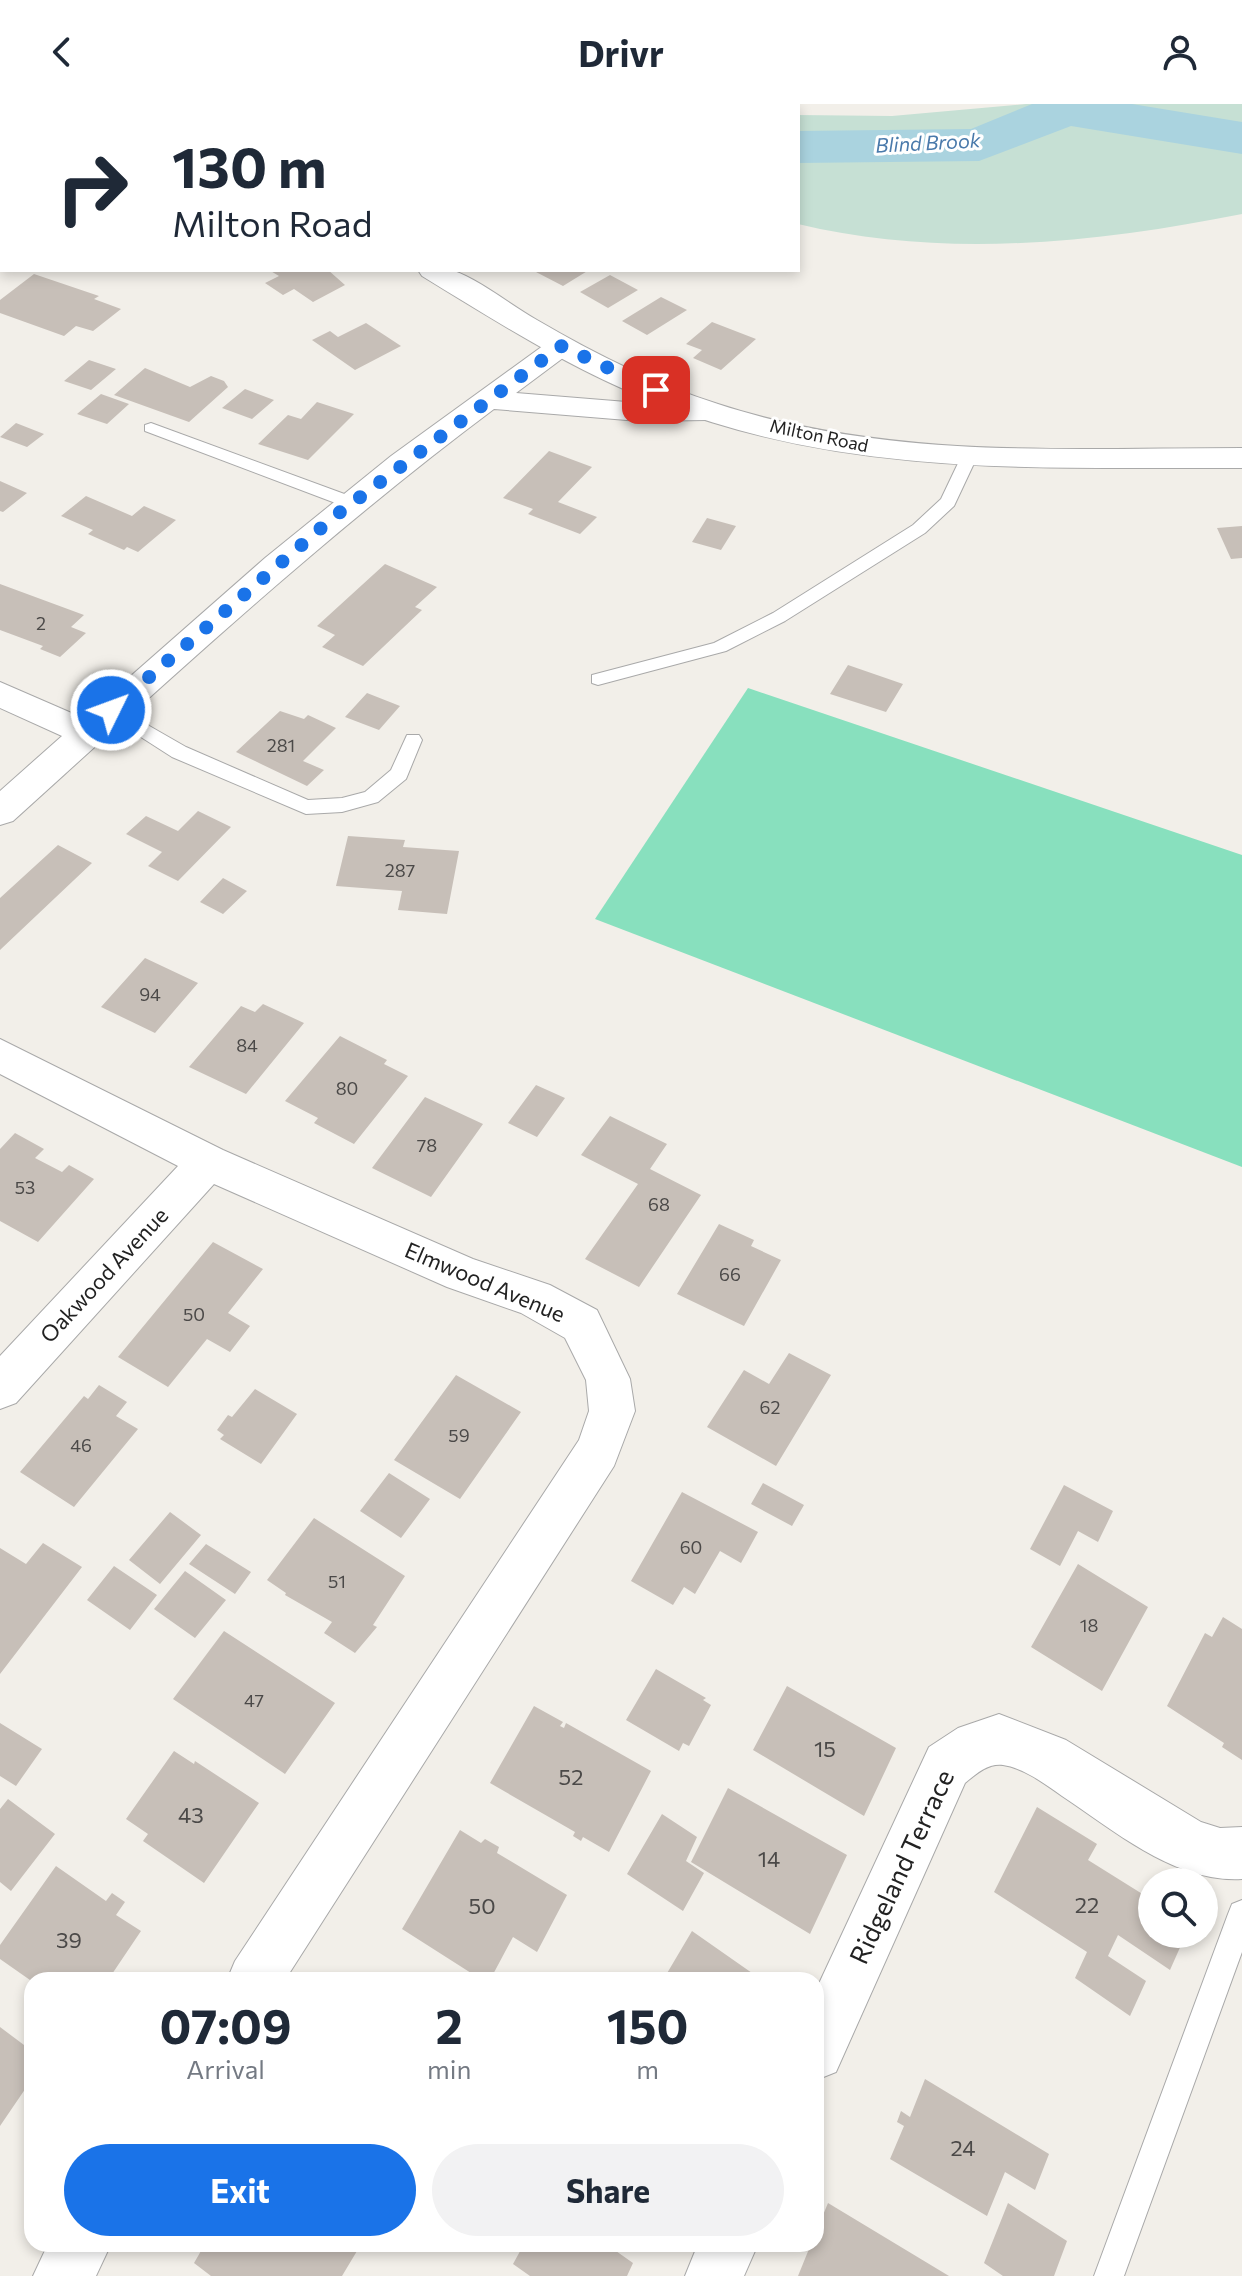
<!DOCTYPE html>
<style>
body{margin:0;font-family:Commissioner,sans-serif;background:#f2f2f3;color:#1f2937;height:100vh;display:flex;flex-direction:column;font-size:30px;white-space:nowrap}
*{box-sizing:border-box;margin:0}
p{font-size:26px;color:#747a83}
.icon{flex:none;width:44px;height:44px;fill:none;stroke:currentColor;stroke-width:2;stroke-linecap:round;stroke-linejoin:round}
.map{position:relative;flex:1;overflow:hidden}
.sheet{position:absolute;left:24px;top:1868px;width:800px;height:280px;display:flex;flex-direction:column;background:#fff;border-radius:24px;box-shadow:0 4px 12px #0003}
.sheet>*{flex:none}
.hud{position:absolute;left:0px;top:0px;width:800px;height:168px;box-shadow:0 4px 12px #0003;background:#fff;color:#1f2937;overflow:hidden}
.tools{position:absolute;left:1138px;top:1764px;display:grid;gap:16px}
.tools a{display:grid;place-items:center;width:80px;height:80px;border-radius:50%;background:#fff;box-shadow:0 4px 12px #0003;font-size:40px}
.pin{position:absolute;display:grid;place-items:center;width:68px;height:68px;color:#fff;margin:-34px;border-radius:16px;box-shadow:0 4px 12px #0006}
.me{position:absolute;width:88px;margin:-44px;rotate:48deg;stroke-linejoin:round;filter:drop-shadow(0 0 6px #0008)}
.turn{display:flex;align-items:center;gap:28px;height:168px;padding:0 40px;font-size:36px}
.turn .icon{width:104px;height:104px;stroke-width:2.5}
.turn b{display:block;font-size:56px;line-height:68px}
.eta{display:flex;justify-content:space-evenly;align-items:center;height:136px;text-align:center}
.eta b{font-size:48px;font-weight:700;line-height:56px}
.primary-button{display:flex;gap:16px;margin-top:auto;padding:16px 40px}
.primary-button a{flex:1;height:92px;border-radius:48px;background:#1a73e8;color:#fff;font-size:32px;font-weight:700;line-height:92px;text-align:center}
.primary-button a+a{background:#f2f2f3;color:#1f2937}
header{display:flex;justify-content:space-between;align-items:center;height:104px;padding:0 40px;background:#fff;font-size:36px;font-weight:700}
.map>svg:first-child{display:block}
.wetland{fill:#c6e0d4}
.pitch{fill:#88e0be}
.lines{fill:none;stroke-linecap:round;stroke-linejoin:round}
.river{fill:#aad3df;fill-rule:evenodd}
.building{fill:#c7bfb8}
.service-casing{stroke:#a9a9a9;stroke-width:2}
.minor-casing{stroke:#a9a9a9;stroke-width:2}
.tertiary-casing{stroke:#a9a9a9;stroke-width:2}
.service{fill:#fff;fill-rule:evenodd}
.minor{fill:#fff;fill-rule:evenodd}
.tertiary{fill:#fff;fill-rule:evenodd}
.route{stroke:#1a73e8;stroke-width:14;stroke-dasharray:0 25.2}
.labels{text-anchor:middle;stroke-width:6;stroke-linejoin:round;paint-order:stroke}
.far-street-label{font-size:18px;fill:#222;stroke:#fff}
.number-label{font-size:18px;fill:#4b4948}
.far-water-label{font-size:20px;font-style:italic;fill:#4a7aab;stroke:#fff}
.street-label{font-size:22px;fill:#222;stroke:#fff}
.near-number-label{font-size:22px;fill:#4b4948}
.near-street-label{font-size:26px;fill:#222;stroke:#fff}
</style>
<header><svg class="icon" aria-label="back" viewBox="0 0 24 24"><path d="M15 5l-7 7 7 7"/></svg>Drivr<svg class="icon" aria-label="person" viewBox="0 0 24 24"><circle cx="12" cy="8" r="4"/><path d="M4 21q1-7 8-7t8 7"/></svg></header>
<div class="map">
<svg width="1242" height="2172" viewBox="0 0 1242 2172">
<rect width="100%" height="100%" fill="#f2efe9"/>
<path class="wetland" d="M1026,0H1242V110C1097,139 943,155 798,120V11L892,12Z"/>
<path class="pitch" d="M748,584L1242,751V1063L595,815Z"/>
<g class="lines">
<path class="river" d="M1032,0H1132L1242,18V50L1071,22L979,57L798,59V27L971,25Z"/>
</g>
<path class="building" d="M269,166H328L345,181L313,198L294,185L283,191L265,179L279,172Z
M539,166H589L563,182L536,168Z
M34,170L99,192L94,195L121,205L93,227L76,222L64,232L0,209V196Z
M610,171L638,186L608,204L580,188Z
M661,193L687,206L647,231L622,217Z
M712,218L756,235L721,266L693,254L702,246L686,240Z
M366,219L401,242L355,266L312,236L330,227L338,233Z
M89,256L116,265L91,286L64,277Z
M145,264L190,283L211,272L224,277L228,283L189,318L114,291Z
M245,285L274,296L252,315L222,304Z
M101,290L129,300L107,320L77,310Z
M317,298L354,310L308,356L258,340L288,311L301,315Z
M16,319L44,330L27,343L0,333Z
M549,347L592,363L558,398L597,413L580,430L528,410L533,405L503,394Z
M0,377L27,389L3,408L0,407Z
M86,392L132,412L144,402L176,416L138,448L127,443L124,446L88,430L93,426L61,412Z
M707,414L736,422L721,446L692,438Z
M1242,422V454L1231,455L1217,424Z
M385,460L437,483L415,503L422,506L363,562L322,543L335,531L317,522Z
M0,480L84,511L71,523L86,529L60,553L40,545L43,542L0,526Z
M848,561L903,580L886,608L830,590Z
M367,589L400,602L379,626L345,613Z
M280,607L304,615L308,611L336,624L303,657L324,666L307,682L236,648Z
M198,707L231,723L178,777L148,762L162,748L126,730L146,712L178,727Z
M348,732L405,736L403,743L459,747L447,810L398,806L402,787L336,782Z
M58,741L92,759L0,846V794Z
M223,774L247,787L223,810L200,798Z
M145,854L198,879L155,929L101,903Z
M263,900L304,919L246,990L189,963L241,902L255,908Z
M340,932L387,956L384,960L408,972L354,1040L314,1019L318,1014L285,997Z
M536,981L565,994L537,1033L508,1019Z
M425,993L483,1020L431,1093L372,1064Z
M610,1012L667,1040L650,1065L701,1091L639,1183L585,1155L638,1080L581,1051Z
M15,1029L44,1045L35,1054L62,1068L69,1061L94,1075L38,1138L0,1117V1045Z
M719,1120L754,1136L751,1142L781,1156L744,1222L677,1190Z
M213,1138L263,1165L228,1209L250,1222L230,1248L207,1235L168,1283L118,1253Z
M789,1249L831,1271L776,1362L707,1323L744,1266L769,1280Z
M456,1271L521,1308L460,1395L394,1356Z
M99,1281L127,1298L116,1312L138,1325L74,1403L20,1368L84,1292L88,1295Z
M255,1285L297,1310L261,1360L220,1335L224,1331L217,1326L228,1311L232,1313Z
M389,1369L430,1395L401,1434L360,1407Z
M763,1379L804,1401L792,1422L751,1400Z
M1064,1381L1113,1407L1098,1438L1078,1427L1060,1462L1030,1445Z
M682,1388L758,1428L741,1459L720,1447L695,1490L684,1483L673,1501L631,1477Z
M170,1408L201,1431L160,1480L129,1456Z
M314,1414L405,1472L373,1521L377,1523L355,1549L324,1529L332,1518L285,1491L286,1489L267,1476Z
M43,1439L82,1463L0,1570V1444L26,1460Z
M206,1440L251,1468L235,1490L189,1460Z
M1078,1460L1148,1503L1102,1587L1031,1543Z
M114,1462L157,1491L130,1526L87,1496Z
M185,1467L226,1496L195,1534L154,1505Z
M1223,1513L1242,1525V1656L1222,1643L1224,1639L1167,1602L1205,1529L1212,1533Z
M224,1527L335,1599L285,1670L173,1595Z
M656,1565L706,1594L703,1596L711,1601L689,1642L683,1639L679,1647L626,1616Z
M787,1582L896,1644L864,1712L753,1646Z
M534,1602L563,1618L560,1622L564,1624L566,1619L651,1667L609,1748L583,1733L581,1737L573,1732L575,1728L490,1679Z
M0,1619L42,1645L16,1682L0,1672Z
M174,1647L194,1660L195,1657L259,1699L204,1779L143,1737L148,1730L126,1715Z
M728,1684L847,1751L810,1830L691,1758Z
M8,1695L55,1730L11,1787L0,1778V1705Z
M1037,1703L1097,1740L1088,1756L1152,1796V1830H1186L1170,1866L1118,1831L1108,1852L1146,1877L1130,1912L1075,1874L1087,1848L994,1788Z
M662,1710L697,1733L686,1757L704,1769L683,1807L627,1770Z
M460,1726L481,1739L485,1735L499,1743L497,1749L567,1791L537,1848L513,1833L490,1876H482L402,1825Z
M56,1762L106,1797L112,1789L125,1798L116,1811L141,1827L108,1876H30L0,1855V1841Z
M692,1827L762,1876H663Z
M0,1923L32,1947V1975L0,2022Z
M925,1975L1049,2050L1035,2086L1005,2068L987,2112L890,2055L904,2022L897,2018L901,2007L910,2013Z
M828,2099L949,2172H798L811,2140H816V2128Z
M1008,2099L1067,2137L1054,2172H1003L984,2159Z
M205,2140H347L357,2147L342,2172H211L194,2159Z
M524,2140H606L633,2159L627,2172H530L513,2160Z"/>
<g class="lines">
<g class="service-casing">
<path id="service" d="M151,319L358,395L360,399L352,404L346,403L145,327V321Z
M969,348L977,353L954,402L925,429L785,517L726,547L598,581L592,579V571L714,539L773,509L913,421L941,395L961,353Z
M111,600L186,643L308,696L342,694L365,688L391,666L407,631H419L422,636L406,675L378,698L342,708L306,710L172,653L105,610L102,606Z
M1242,1796V1848L1124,2172H1094L1228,1810L1232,1800Z"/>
</g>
<g class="minor-casing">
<path id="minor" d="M0,119H2L0,136Z
M561,233L571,236L575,242L571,248L516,289L639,299L707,298L718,301L722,307L718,313L707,316L639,317L494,305C324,432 170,575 13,717L0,721V687L62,632L0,604V578L83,614L265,454L391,352L551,236Z
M0,935L223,1046L473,1155L550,1181L597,1206L630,1275L635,1307L614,1362L285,1876H227L235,1857L579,1336L589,1307L586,1276L565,1234L521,1209L447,1183L214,1080L16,1299L0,1305V1252L178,1062L0,970Z
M999,1610L1066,1636L1201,1718L1220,1724L1242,1723V1775C1175,1779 1115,1727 1062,1692C1045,1680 1024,1664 1003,1661C988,1659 976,1670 965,1679L836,1968L816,1976V1886L929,1643L958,1624Z
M48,2140H111L96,2172H33Z
M698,2140H758L744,2172H685Z"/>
</g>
<g class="tertiary-casing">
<path id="tertiary" d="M111,0H141L142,2H112Z
M418,166C428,166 444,163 454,167C480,176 512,202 537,216C595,250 655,280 718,300C889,356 1066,344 1242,344V364C1043,363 852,374 662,301C577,269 499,219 422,172Z"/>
</g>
<use href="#service" class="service"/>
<use href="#minor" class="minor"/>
<use href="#tertiary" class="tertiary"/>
</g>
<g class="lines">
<path class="route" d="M111,606L335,412L561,242L656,286"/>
</g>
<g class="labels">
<g class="far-street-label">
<text transform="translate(819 332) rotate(12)" y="6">Milton Road</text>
</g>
<g class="number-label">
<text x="41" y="526">2</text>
<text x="281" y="648">281</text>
<text x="400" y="773">287</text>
<text x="150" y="897">94</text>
<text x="247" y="948">84</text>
<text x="347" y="991">80</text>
<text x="427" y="1048">78</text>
<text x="25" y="1090">53</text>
<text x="659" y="1107">68</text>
<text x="730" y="1177">66</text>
<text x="194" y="1217">50</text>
<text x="770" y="1310">62</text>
<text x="459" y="1338">59</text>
<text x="81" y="1348">46</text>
<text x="691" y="1450">60</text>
<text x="337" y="1484">51</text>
<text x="1089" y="1528">18</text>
<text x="254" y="1603">47</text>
</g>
<g class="far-water-label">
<text transform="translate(928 39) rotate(-3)" y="7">Blind Brook</text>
</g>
<g class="street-label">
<text transform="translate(104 1171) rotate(-47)" y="8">Oakwood Avenue</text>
<text transform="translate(485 1178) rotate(23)" y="8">Elmwood Avenue</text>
</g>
<g class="near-number-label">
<text x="825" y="1653">15</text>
<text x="571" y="1681">52</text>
<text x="191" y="1719">43</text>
<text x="769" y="1763">14</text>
<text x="1087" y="1809">22</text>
<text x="482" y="1810">50</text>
<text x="69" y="1844">39</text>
<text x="963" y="2052">24</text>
</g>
<g class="near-street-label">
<text transform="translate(902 1763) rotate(-65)" y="9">Ridgeland Terrace</text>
</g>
</g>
</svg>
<div class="tools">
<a><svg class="icon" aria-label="search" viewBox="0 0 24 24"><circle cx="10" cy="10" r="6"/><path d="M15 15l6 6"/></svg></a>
</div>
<div class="pin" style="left:656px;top:286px;background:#d93025"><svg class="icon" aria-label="arrive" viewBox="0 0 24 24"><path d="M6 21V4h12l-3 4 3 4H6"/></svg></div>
<svg class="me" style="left:111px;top:606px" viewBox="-20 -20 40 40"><circle r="17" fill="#1a73e8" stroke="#fff" stroke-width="3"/><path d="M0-11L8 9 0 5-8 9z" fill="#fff"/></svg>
<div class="hud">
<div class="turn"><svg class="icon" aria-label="right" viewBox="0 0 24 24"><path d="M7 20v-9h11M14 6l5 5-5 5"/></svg><div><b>130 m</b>Milton Road</div></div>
</div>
<section class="sheet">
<div class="eta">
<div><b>07:09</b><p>Arrival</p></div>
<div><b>2</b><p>min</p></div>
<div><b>150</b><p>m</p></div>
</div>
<div class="primary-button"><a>Exit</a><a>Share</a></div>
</section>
</div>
